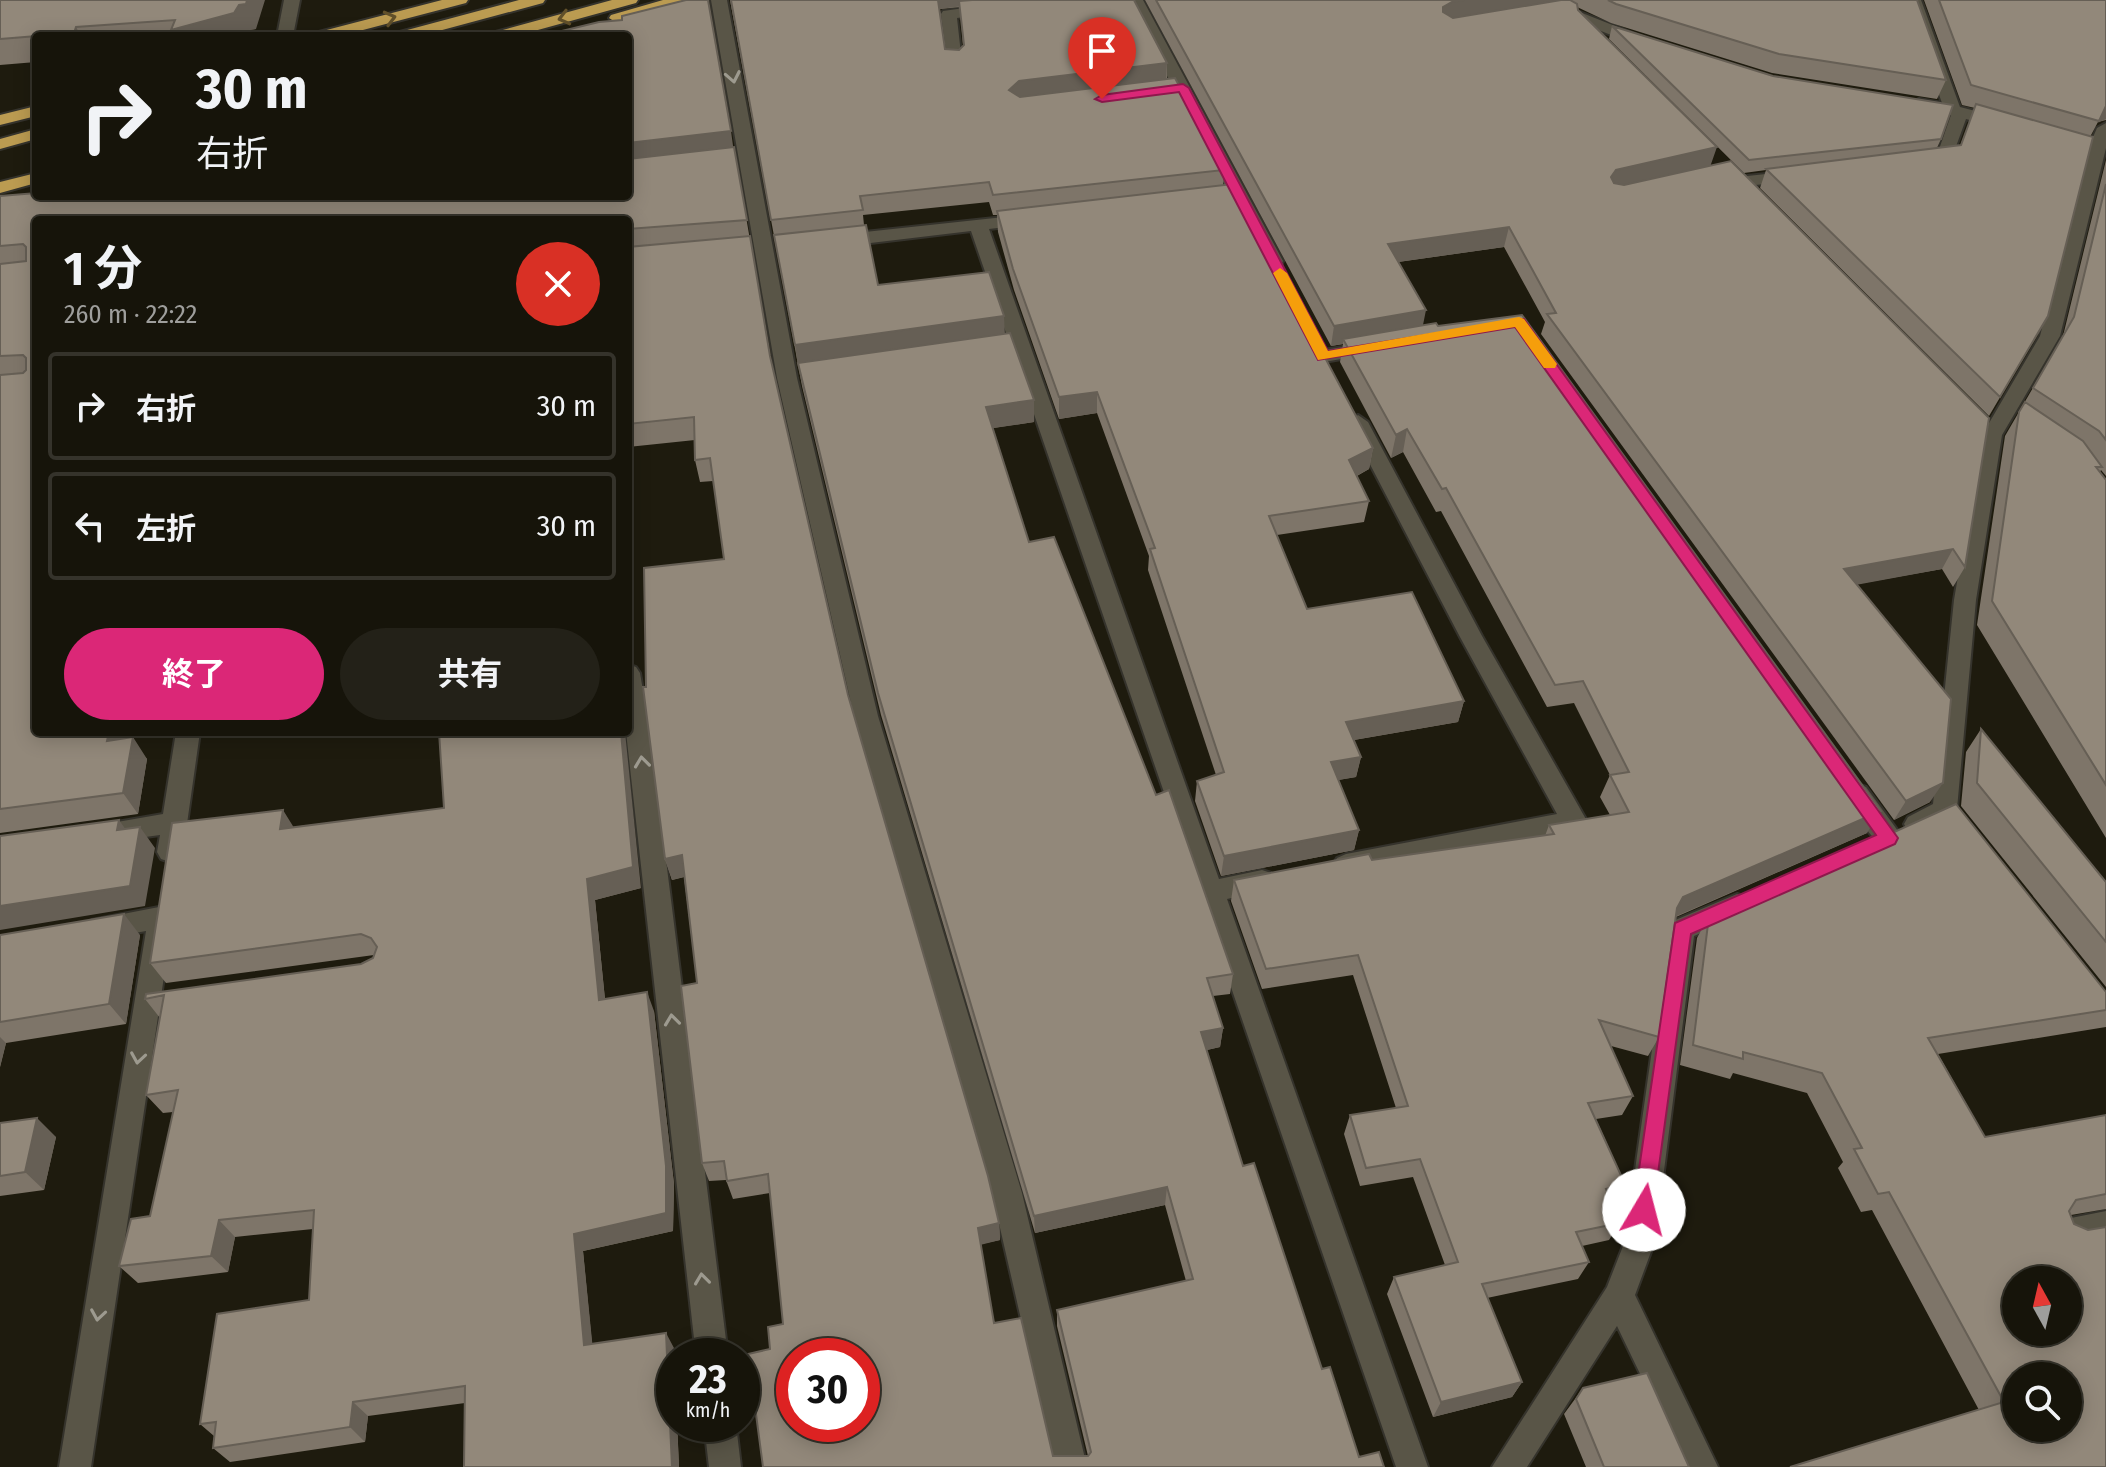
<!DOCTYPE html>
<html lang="ja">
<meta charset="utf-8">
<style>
body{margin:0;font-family:"Fira Sans Condensed","Noto Sans JP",sans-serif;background:#232118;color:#f1f3f6;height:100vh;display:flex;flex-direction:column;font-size:30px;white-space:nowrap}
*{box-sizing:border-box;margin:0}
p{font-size:26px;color:#9e9e9c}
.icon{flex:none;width:44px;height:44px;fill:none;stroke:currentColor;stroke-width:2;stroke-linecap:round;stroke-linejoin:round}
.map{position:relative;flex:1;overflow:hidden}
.side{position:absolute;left:32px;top:216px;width:600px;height:520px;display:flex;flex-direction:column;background:#16140a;border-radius:8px;box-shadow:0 4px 20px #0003,0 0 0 2px #35332b}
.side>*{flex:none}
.guide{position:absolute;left:32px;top:32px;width:600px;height:168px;border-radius:8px;box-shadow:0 4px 20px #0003,0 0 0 2px #35332b;background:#16140a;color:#f1f3f6;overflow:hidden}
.needle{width:52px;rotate:352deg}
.fabs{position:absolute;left:2002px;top:1266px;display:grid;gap:16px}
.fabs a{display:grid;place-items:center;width:80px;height:80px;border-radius:50%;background:#16140a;box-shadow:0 4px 20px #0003,0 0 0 2px #35332b;font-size:40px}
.speed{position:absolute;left:656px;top:1338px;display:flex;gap:16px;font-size:40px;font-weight:700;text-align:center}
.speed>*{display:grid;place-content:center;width:104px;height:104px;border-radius:50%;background:#16140a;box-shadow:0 4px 20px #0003,0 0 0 2px #35332b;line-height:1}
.speed small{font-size:20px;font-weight:400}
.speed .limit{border:12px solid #d22;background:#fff;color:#111}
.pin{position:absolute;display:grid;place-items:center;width:68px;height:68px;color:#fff;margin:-82px -34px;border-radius:50% 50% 50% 0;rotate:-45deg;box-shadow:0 0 8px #0007}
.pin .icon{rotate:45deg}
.me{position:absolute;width:88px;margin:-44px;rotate:8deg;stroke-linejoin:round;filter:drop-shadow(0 0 6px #0008)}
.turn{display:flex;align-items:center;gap:28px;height:168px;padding:0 32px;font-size:36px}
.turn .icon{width:104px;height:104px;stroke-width:2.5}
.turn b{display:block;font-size:56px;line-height:68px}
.round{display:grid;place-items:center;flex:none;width:84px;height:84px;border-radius:42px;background:#232118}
.overview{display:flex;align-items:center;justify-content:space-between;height:136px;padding:0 32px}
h1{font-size:48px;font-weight:700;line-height:60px}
.primary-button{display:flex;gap:16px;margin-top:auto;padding:16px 32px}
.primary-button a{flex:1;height:92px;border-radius:48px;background:#db2777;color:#fff;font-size:32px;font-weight:700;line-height:92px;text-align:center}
.primary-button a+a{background:#232118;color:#f1f3f6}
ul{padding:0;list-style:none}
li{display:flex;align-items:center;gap:24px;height:108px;margin:0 16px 12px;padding:0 16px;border:4px solid #35332b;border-radius:8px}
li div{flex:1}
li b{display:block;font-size:30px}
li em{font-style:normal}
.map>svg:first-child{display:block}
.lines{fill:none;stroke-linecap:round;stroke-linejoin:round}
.minor-casing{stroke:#35332c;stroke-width:4}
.highway-casing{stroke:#35332c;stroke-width:4}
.minor{fill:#595547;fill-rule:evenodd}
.highway{fill:#bb9b51;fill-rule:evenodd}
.wall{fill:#7e7569;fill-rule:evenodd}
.shaded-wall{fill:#665f55}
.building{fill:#92887a;stroke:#665f55;stroke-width:2;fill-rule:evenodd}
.oneway{stroke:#61502a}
.oneway2{stroke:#9d9a8f}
.route{fill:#db2777;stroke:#8e194d;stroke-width:2}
.slow{fill:#f59e0b}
</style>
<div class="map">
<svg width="2106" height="1467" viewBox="0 0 2106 1467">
<rect width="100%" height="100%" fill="#1e1b0e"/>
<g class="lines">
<g class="minor-casing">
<path id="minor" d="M284,0H300L293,36H277Z
M711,0H727L797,378L878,716L1022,1193L1087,1467H1055L992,1193L854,716L777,378Z
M1127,0H1143L1283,261L1281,265H1267L1265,261Z
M1905,0H1921L1960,107L2006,119L2009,123L2000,128L1966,119L1950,163L1927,166L1918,161L1921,157L1937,155L1951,115L1913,108L1911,104L1919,99L1942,103Z
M993,4L1001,9L999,12L957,18L962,63L960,66H948L941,14L943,11Z
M1562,5L1648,39L1650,42L1642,47L1636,45L1556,13L1554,10Z
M2106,123V148L2060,336L2002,435L1976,600L1957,809L1954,816L1917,834L1908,831L1904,824L1908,817L1933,804L1954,600L1982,435L2040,336L2087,151L2097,128Z
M1795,171L1804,176L1801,180L1738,187L1729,182L1738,177Z
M572,196H590L591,220H573Z
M1031,214L1037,215L1040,219L1037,223L989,229L1219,879L1262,870L1271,873L1275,881L1271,889L1227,899L1428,1467H1396L971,231L837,247L828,241L837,235Z
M1374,342L1384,348L1381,352L1324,362L1314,356L1324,350Z
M1358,415L1368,422L1482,636L1583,814L1587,821L1583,828L1346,876L1337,872L1333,865L1337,858L1346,854L1557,814L1460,637L1348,422Z
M628,664L636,667L640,673L650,732L728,1356H696L626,732Z
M176,732H200L183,852L179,859L170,862L161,859L157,852L160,835L109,842L100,839L96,832L100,825L163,814Z
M1857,784L1866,787L1898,831L1902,838L1898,845C1875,853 1860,818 1848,801L1845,794L1848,787Z
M1737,894L1746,897L1750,905L1746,913L1694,936L1655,1241L1635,1295L1718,1467H1685L1617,1326L1527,1467H1492L1607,1287L1625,1241L1669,929L1673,921Z
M159,907L168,910L172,918L164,927L170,936L91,1467H59L146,931L101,939L92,936L88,928L92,920Z
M2106,1211V1239L2066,1245L2056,1241L2051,1231L2056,1221Z
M704,1424H736L741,1467H709Z"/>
</g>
<g class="highway-casing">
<path id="highway" d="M442,0H468L466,3L340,36H313L315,33Z
M519,0H545L543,3L420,36H394L396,33Z
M612,0H638L636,3L516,36H490L492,33Z
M663,0H688L686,3L617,23L609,18L611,15Z
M36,106V116L0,125V115Z
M36,129V139L0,149V139Z
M36,173V183L0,193V182Z"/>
</g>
<use href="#minor" class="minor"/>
<use href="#highway" class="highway"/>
</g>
<path class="wall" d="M0,0L256,29L249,30L245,36H36V62L0,65Z
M730,0H1134L1167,63V79L1224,170L1223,185L1373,448L1369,469L1357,476L1369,501L1364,522L1277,535L1307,609L1464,701L1458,722L1354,740L1361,757L1356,777L1338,780L1359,830L1354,850L1221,876L1195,801L1197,781L1216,775L1148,570L1149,556L1097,413L1059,419L1014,290L998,232L997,215H993L989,202L863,215L864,225L878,285L1005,333L1034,422L993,428L1029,542L1156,795L1233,974L1230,994L1213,996L1223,1028L1220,1047L1207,1050L1243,1166L1322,1369L1359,1457L1384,1467H763L770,1349L783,1324L770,1193L733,1199L726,1180L709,1181L702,1163L697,983L684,877L672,880L665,859L646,687L724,559L713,481L700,482L695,460V440L628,447V220H36L127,738L147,759L138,814L0,833V196H256L255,200H266V196H570V200H588L734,147L770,356L848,695L999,1223L1000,1240L981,1244L994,1323L1053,1456H1088L1057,1326V1310L1186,1281L1165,1205L1035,1233L881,715L802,386ZM960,7L963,46L959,50L945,49L939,12L940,9Z
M1145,0H1917L1946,80L1937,99L1772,73L1611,23L1577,7L1578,10L1711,166L1965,567L1953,587L1942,569L1857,584L1930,802L1894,820L1541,334L1545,322L1504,247L1398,262L1423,326L1867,833L1676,917L1659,1037L1648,1056L1611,1046L1633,1096L1622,1115L1596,1119L1625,1184L1614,1202H1611L1620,1223L1609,1240L1582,1246L1589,1262L1578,1279L1487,1298L1522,1382L1512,1397L1433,1417L1387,1294L1394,1277L1445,1265L1413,1177L1360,1186L1344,1134L1350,1115L1396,1108L1353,975L1262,989L1231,901L1234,880L1545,836L1549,825L1610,815L1600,797L1610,775L1574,703L1547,707L1441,511L1436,512L1403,452L1391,458L1340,362L1343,344L1331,346Z
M1924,0H2106V120L2098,122L2090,137L2048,316L1989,416L1760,188L1766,170L1744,173L1609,39L1612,26L1941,139L1937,148L1960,146L1975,108L1962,105Z
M2106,160V476L2101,470L2100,472L2106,480V838L1977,625L2005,436L2063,336Z
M1981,729L2106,882V987L1961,806L1966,752Z
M444,808L641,888L595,900L605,999L654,1011L674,1184L673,1231L583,1251L592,1344L674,1348L679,1467H464L465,1403L368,1416L365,1442L230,1462L213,1448L214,1436L200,1424L309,1300L313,1229L235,1237L228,1272L138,1283L119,1266L150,1216L173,1112L163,1113L146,1095L160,1018L145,999L361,964L373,958L374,955L166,983L150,963L293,827Z
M1709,916L2106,1010V1027L1938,1054L1985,1137L2106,1115V1209L2071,1215L2106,1467L1979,1410L1872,1210L1861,1212L1838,1168L1843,1162L1807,1093L1733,1073L1730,1079L1680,1065L1697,938Z
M0,935H140L126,1024L6,1043L0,1067Z
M0,1123L56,1137L44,1190L0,1196Z
M1583,1388L1689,1467H1586L1564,1414Z"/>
<path class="shaded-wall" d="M247,0H265L256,29L249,30L245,36H174L171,30L239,5Z
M937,0H1008L940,9L938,14Z
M1464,0H1568L1439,26L1443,7L1452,2Z
M76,27L81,36H75L74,33Z
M1167,63L1166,83L1020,101L1009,90L1019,81Z
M2106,106V119L2097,123Z
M731,131L734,153L628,166V143Z
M1717,147L1710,167L1610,190L1611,177L1616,170Z
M244,196H256L253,220L243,199Z
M1509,227L1504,247L1384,264L1388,244Z
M1426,310L1422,330L1343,339V344L1331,346L1334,326Z
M1004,316L1005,338L798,367L795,345Z
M1097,392V413L1059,419V397Z
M1034,400V422L987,429L986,407Z
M1407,429L1403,452L1391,458L1396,435Z
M1373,448L1369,469L1345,482L1349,460Z
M1953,549L1942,569L1834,589L1844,569Z
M1464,701L1458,722L1342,742L1346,722Z
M109,732H128L122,763L107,741Z
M621,732H625L641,888L595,900L607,1020L599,1000L587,879Z
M133,737L147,759L138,814L123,793Z
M1361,757L1356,777L1327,782L1331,762Z
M1943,783L1930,802L1894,820L1906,801Z
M283,810L296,831L280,829Z
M1881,811L1867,833L1672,918L1683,897Z
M119,820L134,841L117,830Z
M140,827L155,848L145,906L0,930V906Z
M1359,830L1354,850L1221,876L1224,856Z
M682,855L688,876L672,880L665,859Z
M124,914L140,935L126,1024L109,1004Z
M647,992L654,1011L674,1184L673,1231L583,1251L594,1360L584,1345L574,1234Z
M1223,1028L1220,1047L1198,1052L1201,1032Z
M0,1037L6,1043L0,1067Z
M37,1118L56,1137L44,1190L25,1172Z
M1625,1184L1614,1202L1595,1206L1606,1189Z
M1167,1187L1165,1205L1035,1233L1034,1216Z
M219,1220L235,1237L228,1272L211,1256Z
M999,1223L1000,1240L980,1245L978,1228Z
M666,1333L674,1348V1424H677L679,1467H672Z
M1522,1382L1512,1397L1433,1417L1441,1402Z
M353,1402L368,1416L365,1442L350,1427Z"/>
<path class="building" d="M0,0H247L246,4L239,5L234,13L171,30L175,20L76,27L74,33L0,39Z
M686,0H708L731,131L628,143V36H541L599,22L622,20V16Z
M731,0H938L945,49L959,50L964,45L959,1L972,0H1134L1167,63L1019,81L1009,90L1020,97L1175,78L1224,170L993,195L989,182L860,196L863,210L771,220Z
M1156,0H1464L1452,2L1443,7V12L1453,18L1561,0H1570L1577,4L1578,10L1717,147L1616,170L1611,177L1614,183L1624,185L1731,161L1989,418L1965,567L1953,549L1844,569L1951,699L1943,783L1906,801L1547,314L1556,313L1509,227L1388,244L1426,310L1334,326Z
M1608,0H1917L1946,80L1779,54L1616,4Z
M1939,0H2106V106L2099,121L1971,85Z
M1612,26L1773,76L1953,105L1941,139L1749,160Z
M1976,104L2093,137L2048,316L2000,397L1766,169L1961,145Z
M734,147L747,220L628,229V220H36V732H109L107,741L133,737L123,793L0,809V375L23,373L26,370V358L23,355L0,356V264L26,261V247L23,244L0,246V196L36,193V196H244L243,199L266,200V196H565V200H588V196H628V159Z
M1233,184L1373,448L1349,460L1369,501L1269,516L1307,609L1412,592L1464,701L1346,722L1361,757L1331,762L1359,830L1224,856L1197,781L1224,772L1150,549L1155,548L1097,392L1059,397L1013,269L997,211Z
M2106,184V440L2099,431L2033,388L2074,317Z
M866,225L878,285L989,272L1004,316L795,345L774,235Z
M750,236L770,356L848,695L988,1176L999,1223L978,1228L994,1323L1021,1318L1053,1456H1088L1091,1452L1057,1310L1193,1279L1167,1187L1034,1216L878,693L798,363L1010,333L1034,400L986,407L1029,542L1054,537L1156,795L1169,790L1233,974L1207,978L1223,1028L1201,1032L1243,1166L1254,1163L1322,1369L1330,1367L1359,1457L1379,1452L1384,1467H763L748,1354L770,1349L768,1327L783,1324L768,1174L727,1181L724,1161L702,1163L681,986L697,983L682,855L665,859L643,687H646L644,568L724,559L710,458L695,460L694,417L628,424V247ZM794,1356H862V1424H794Z
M1522,315L1881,811L1683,897L1677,908L1659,1037L1599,1020L1633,1096L1588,1103L1625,1184L1606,1189L1620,1223L1576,1232L1589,1262L1482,1284L1522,1382L1441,1402L1394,1277L1458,1262L1420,1159L1366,1168L1350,1115L1408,1106L1358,955L1266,969L1234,880L1369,854L1372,860L1554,834L1549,825L1629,812L1610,775L1629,772L1583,681L1555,685L1446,488L1442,489L1407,429L1396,435L1343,339L1436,323L1438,326Z
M2025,402L2083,441L2102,467H2096L2106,480V785L1992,601L2019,412Z
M1981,729L2106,882V942L1977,783Z
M439,732H621L633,867L587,879L599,1000L647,992L666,1166V1213L574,1234L584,1345L666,1333L672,1467H464L465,1386L353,1402L350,1427L213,1448L216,1422L200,1424L217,1314L309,1300L314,1210L219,1220L211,1256L119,1266L131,1219L150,1216L178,1090L146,1095L164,995L145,999L146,994L361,964L373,958L377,947L371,938L361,934L150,963L172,823L283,810L280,829L444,808Z
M1956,804L2106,992V1010L1928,1038L1985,1137L2106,1115V1194L2076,1200L2069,1211L2074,1224L2088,1230L2106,1227V1467H1790L2004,1402L1889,1192L1878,1194L1854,1149L1862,1148L1822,1073L1743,1052V1059L1693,1045L1709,916ZM2016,1280H2068V1332H2016ZM2016,1376H2068V1428H2016Z
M119,820L117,830L140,827L130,886L0,906V836Z
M124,914L109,1004L0,1022V935Z
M37,1118L25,1172L0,1176V1123Z
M1647,1373L1689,1467H1604L1576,1399L1583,1388Z"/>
<defs><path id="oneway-chevron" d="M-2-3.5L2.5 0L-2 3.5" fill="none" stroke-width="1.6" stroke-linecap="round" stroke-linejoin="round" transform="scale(2)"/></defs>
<g class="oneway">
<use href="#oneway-chevron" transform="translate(390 18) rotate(-15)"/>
<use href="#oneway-chevron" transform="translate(564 18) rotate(165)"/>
</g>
<g class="oneway2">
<use href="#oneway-chevron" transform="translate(733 77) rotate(79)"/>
<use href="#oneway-chevron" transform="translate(642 762) rotate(-97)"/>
<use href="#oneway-chevron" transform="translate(672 1020) rotate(-97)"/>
<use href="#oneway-chevron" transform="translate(138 1058) rotate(99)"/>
<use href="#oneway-chevron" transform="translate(702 1279) rotate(-97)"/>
<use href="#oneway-chevron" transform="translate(98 1315) rotate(99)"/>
</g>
<path class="route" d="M1183,84L1189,88L1328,351L1524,319L1898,838L1895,844L1691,934L1652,1217L1644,1220L1636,1217L1633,1210L1675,923L1876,835L1515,327L1318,360L1179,92L1102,102L1095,99L1102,95Z"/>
<path class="slow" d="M1280,268L1287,273L1328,351L1519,317L1524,319L1557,364L1555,368H1544L1515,327L1318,360L1273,273Z"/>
</svg>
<div class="fabs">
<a><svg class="needle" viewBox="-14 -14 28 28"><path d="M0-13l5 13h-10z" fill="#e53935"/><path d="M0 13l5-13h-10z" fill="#9e9e9c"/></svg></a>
<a><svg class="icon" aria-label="search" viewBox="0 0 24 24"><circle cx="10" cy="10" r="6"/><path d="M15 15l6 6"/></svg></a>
</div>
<div class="speed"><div>23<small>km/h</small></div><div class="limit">30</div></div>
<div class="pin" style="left:1102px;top:99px;background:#d93025"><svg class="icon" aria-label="arrive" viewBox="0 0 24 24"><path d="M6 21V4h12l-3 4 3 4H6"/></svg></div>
<svg class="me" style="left:1644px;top:1210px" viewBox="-20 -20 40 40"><circle r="19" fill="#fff"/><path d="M0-13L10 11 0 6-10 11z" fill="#db2777"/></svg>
<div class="guide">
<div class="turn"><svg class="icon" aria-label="right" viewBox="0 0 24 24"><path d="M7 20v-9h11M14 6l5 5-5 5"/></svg><div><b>30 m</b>右折</div></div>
</div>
<section class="side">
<div class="overview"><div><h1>1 分</h1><p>260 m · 22:22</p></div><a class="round" style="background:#d93025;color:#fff"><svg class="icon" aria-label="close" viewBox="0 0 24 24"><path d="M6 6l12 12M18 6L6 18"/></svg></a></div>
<ul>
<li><svg class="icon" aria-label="right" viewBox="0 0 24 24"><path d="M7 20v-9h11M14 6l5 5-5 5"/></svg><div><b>右折</b></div><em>30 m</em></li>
<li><svg class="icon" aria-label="left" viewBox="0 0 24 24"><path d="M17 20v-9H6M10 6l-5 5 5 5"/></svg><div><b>左折</b></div><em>30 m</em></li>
</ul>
<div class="primary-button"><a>終了</a><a>共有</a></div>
</section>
</div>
